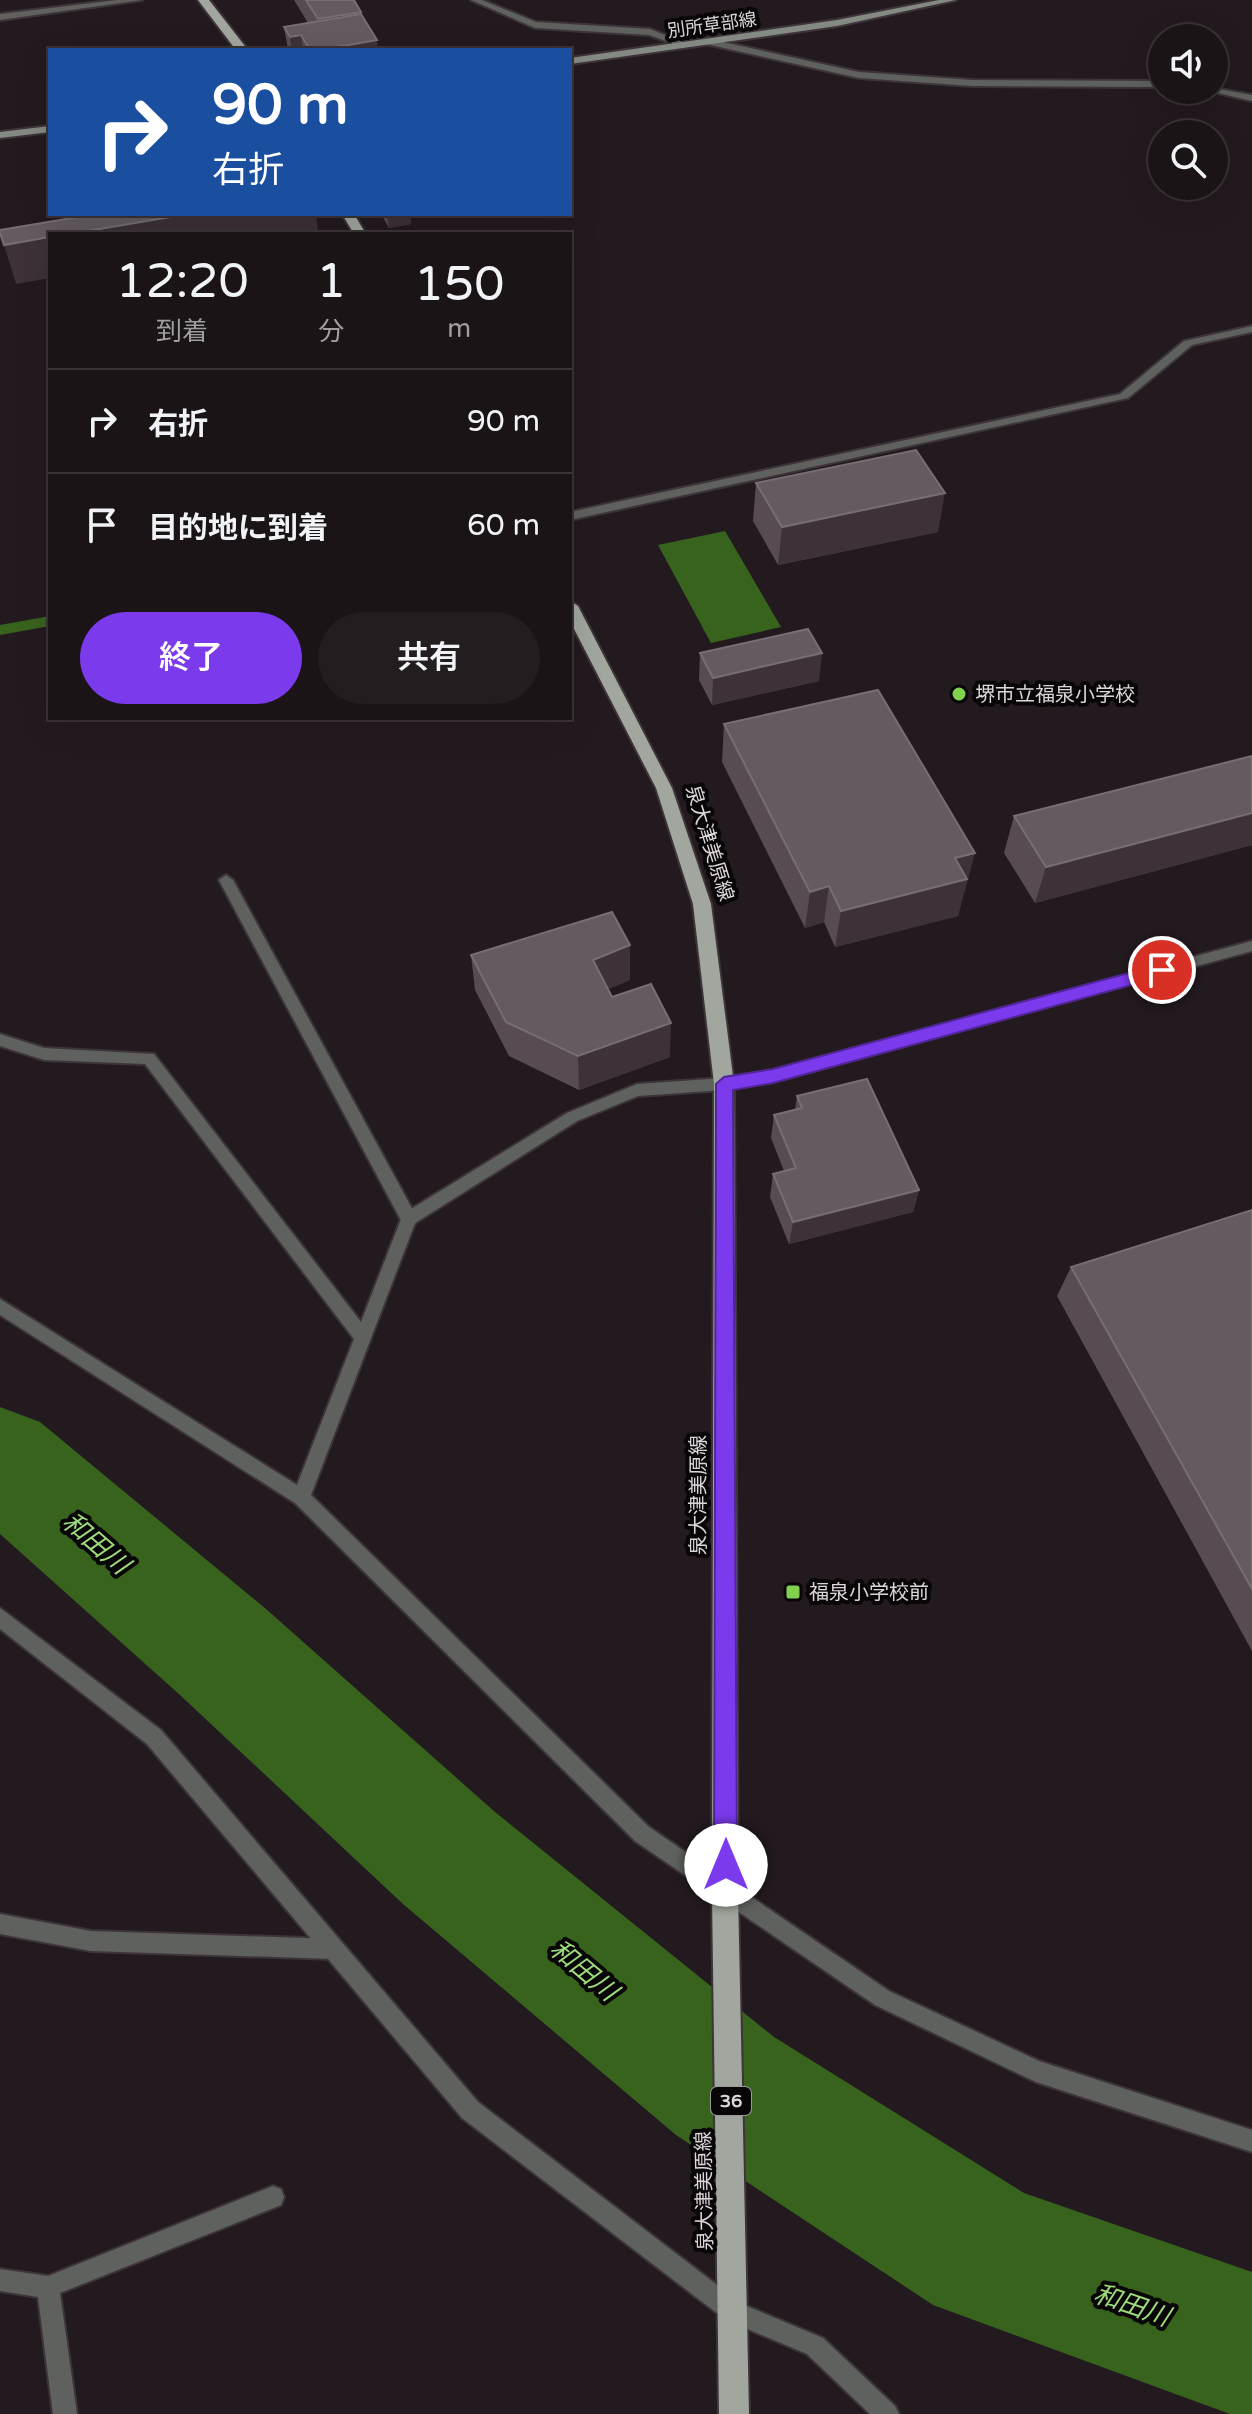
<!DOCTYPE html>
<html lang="ja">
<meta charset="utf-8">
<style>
body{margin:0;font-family:"Varela Round","Noto Sans JP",sans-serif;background:#231d20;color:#f1f3f6;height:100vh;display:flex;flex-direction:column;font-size:30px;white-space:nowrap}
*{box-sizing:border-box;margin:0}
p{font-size:26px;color:#9f9ea1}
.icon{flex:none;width:44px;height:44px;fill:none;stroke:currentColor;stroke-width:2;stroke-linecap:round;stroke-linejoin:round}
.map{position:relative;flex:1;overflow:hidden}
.details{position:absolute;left:48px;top:232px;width:524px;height:488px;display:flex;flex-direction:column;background:#1a1417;border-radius:0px;box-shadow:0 8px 32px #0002,0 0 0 2px #383336}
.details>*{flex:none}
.top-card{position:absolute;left:48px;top:48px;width:524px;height:168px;border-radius:0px;box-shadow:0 8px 32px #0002,0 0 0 2px #383336;background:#1a4fa0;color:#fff;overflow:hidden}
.controls{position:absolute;left:1148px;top:24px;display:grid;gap:16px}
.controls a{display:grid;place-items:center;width:80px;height:80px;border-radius:50%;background:#1a1417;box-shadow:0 8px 32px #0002,0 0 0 2px #383336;font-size:40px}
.pin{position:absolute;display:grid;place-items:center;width:68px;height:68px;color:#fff;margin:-34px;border:4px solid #fff;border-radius:50%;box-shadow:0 2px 8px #0007}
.me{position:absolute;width:88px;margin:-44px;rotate:0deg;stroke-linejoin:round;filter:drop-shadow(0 0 6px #0008)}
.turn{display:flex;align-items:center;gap:28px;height:168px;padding:0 32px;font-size:36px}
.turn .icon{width:104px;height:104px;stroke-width:2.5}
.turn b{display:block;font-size:56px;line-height:68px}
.eta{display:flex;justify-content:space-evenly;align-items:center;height:136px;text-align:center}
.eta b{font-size:48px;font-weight:600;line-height:56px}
.cta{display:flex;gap:16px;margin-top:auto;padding:16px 32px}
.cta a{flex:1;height:92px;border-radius:48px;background:#7c3aed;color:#fff;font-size:32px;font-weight:600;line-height:92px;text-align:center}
.cta a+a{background:#231d20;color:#f1f3f6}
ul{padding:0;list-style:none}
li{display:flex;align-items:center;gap:24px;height:104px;padding:0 32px;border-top:2px solid #383336}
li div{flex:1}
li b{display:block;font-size:30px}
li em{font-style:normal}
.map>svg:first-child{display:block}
.water{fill:#38631d}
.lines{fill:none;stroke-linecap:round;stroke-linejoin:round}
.stream{fill:#38631d;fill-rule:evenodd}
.river{fill:#38631d;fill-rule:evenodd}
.lane-casing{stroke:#3d3439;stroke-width:4}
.street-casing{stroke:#3d3439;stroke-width:4}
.secondary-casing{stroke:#3d3439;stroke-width:4}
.primary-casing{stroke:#3d3439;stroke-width:4}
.lane{fill:#5e615d;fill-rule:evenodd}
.street{fill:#5e615d;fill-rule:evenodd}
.secondary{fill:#848982;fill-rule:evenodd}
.primary{fill:#a1a79e;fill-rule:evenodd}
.wall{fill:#564c52}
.shaded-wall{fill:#3c3238}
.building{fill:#645b61;stroke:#776e74;stroke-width:2}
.route{fill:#7c3aed;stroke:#51269a;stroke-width:2}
.poi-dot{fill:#81d050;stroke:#090608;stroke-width:3}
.labels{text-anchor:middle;stroke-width:8;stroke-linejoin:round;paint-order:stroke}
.far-street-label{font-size:18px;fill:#dcd6da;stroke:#090608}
.shield{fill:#090608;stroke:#9d989b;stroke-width:2}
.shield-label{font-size:18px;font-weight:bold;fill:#dcd6da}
.poi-label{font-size:20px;fill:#dcd6da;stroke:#090608;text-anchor:start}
.street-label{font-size:20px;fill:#dcd6da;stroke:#090608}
.near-water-label{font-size:26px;font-style:italic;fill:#9ddb7c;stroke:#090608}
</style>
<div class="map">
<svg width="1252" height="2414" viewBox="0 0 1252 2414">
<rect width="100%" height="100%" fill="#231a1f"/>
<path class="water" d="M725,531L781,627L711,643L658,545Z"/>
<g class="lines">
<path class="stream" d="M50,616V626L0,635V625Z"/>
<path class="river" d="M0,1407L40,1422L266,1609L495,1812L774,2037L1024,2193L1252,2272V2414H1230L933,2305L676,2135L403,1904L180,1695L0,1534Z"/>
<g class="lane-casing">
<path id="lane" d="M226,875L233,880L415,1214L417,1219L415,1224L409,1226L403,1224L219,880Z
M0,1914L91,1931L334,1939L341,1942L344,1949L341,1956L334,1959L91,1951L0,1934Z"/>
</g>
<g class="street-casing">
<path id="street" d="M117,0H142L0,20V14Z
M471,0H482L536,22L650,29L690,45L683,47L649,35L535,28Z
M709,39L859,72L972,80L1162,81V87L972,86L859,78L706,44V40Z
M1214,88L1252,95V101L1205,90Z
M1252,326V332L1192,345L1128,398L570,520V512L1120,394L1184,341Z
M1252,941V951L773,1082L724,1090L638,1096L577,1121L415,1223L311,1495L649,1827L889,1991L1039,2061L1252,2130V2152L1036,2082L875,2005L635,1841L295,1503L0,1315V1299L297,1485L354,1339L145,1064L44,1060L0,1046V1034L44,1048L154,1054L361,1322L403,1214L567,1113L637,1084L724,1078L773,1070Z
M0,1608L161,1730L478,2102L742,2304L823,2338L895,2406L899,2414H870L807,2354L726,2320L462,2118L147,1744L0,1629Z
M273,2186L281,2189L284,2197L281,2205L60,2293L77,2414H53L38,2297L0,2291V2269L48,2276Z"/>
</g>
<g class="secondary-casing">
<path id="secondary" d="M939,0H956L837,26L570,64V58L837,20Z
M50,126V132L0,138V132Z"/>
</g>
<g class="primary-casing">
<path id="primary" d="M198,0H209L248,50H236Z
M342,214H354L366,234H354Z
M570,601L578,606L672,788L711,904L734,1084L738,1893L749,2414H719L712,1893L714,1084L693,904L656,788L570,621Z"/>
</g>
<use href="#lane" class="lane"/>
<use href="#street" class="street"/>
<use href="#secondary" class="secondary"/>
<use href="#primary" class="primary"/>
</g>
<path class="wall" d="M294,0H354L361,12L362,16L378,50H288L284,27L308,23Z
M381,214H410L411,224L389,228Z
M756,483L938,532L778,565L753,521Z
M700,653L819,681L712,705L699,680Z
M724,724L966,890H964L958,916L835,947L824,922L805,928L722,762Z
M1252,756V845L1035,903L1004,853L1014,816Z
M630,945V980L608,989L612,997L670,1057L579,1090L509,1056L475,990L471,955Z
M797,1096L919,1190L913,1212L789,1244L770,1197L773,1174L784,1171L771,1138L774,1115L795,1110Z
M1252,1210V1651L1057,1296L1071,1267Z"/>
<path class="shaded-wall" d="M361,12L364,38L321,45L318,19Z
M301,35L303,50H292L290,37Z
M377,40L378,50H320Z
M188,214H316L318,231L301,234H70Z
M387,214H410L411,224L389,228Z
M50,237V278L16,284L4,245Z
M945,493L938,532L778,565L782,527Z
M822,653L819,681L712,705L713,678Z
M1252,813V845L1035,903L1046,867Z
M975,853L958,916L835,947L841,911L955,858Z
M829,886L824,922L805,928L810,892Z
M630,945V980L594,995L593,960Z
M671,1023L670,1057L579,1090L578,1056Z
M919,1190L913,1212L789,1244L793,1222Z"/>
<path class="building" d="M306,0H354L361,12L318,19Z
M361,14L377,40L320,50H310L301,35L290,37L284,27Z
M96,214H188L70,234H50V237L4,245L0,233V230Z
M916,450L945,493L782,527L756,483Z
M808,629L822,653L713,678L700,653Z
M878,690L975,853L955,858L967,879L841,911L829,886L810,892L724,724Z
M1252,756V813L1046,867L1014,816Z
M612,912L630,945L593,960L612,997L651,984L671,1023L578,1056L506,1022L471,955Z
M867,1079L919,1190L793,1222L773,1174L796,1168L774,1115L802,1108L797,1096Z
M1252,1210V1589L1071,1267Z"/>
<path class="route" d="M1162,964L1170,970L1168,975L773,1083L733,1090L737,1865L734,1873L726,1876L718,1873L714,1865L716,1084L724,1077L773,1069Z"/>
<g class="poi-dot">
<circle cx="959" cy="694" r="8"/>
<rect x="785" y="1584" width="16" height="16" rx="4"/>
</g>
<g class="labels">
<g class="far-street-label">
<text transform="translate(712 25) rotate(-8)" y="6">別所草部線</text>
</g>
<rect class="shield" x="711" y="2087" width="40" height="28" rx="6"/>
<g class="shield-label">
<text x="731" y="2107">36</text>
</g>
<g class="poi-label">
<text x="975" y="701">堺市立福泉小学校</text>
<text x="809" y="1599">福泉小学校前</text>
</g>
<g class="street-label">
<text transform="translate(710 843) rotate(73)" y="7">泉大津美原線</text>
<text transform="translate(698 1495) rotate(-90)" y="7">泉大津美原線</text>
<text transform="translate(704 2191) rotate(-91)" y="7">泉大津美原線</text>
</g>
<g class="near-water-label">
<text transform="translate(96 1543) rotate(41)" y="9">和田川</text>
<text transform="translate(584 1970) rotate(40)" y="9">和田川</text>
<text transform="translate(1132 2305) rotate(19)" y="9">和田川</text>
</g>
</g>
</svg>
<div class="controls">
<a><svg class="icon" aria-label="sound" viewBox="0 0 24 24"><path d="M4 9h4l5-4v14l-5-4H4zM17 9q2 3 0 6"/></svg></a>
<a><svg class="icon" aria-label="search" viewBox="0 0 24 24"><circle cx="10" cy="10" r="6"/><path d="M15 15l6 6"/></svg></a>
</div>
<div class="pin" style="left:1162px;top:970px;background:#d93025"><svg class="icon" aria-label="arrive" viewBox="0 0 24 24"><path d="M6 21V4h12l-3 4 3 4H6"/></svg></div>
<svg class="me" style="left:726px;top:1865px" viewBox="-20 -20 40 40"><circle r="19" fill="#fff"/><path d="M0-13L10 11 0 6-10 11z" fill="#7c3aed"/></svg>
<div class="top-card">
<div class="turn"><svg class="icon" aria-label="right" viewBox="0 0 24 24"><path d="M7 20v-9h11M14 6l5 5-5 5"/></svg><div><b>90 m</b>右折</div></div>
</div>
<section class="details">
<div class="eta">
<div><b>12:20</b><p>到着</p></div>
<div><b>1</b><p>分</p></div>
<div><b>150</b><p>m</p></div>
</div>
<ul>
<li><svg class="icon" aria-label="right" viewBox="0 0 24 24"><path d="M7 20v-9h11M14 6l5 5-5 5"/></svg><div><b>右折</b></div><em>90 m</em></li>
<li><svg class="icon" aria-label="arrive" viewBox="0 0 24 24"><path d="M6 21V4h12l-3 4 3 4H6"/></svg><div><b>目的地に到着</b></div><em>60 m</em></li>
</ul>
<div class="cta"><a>終了</a><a>共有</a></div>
</section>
</div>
